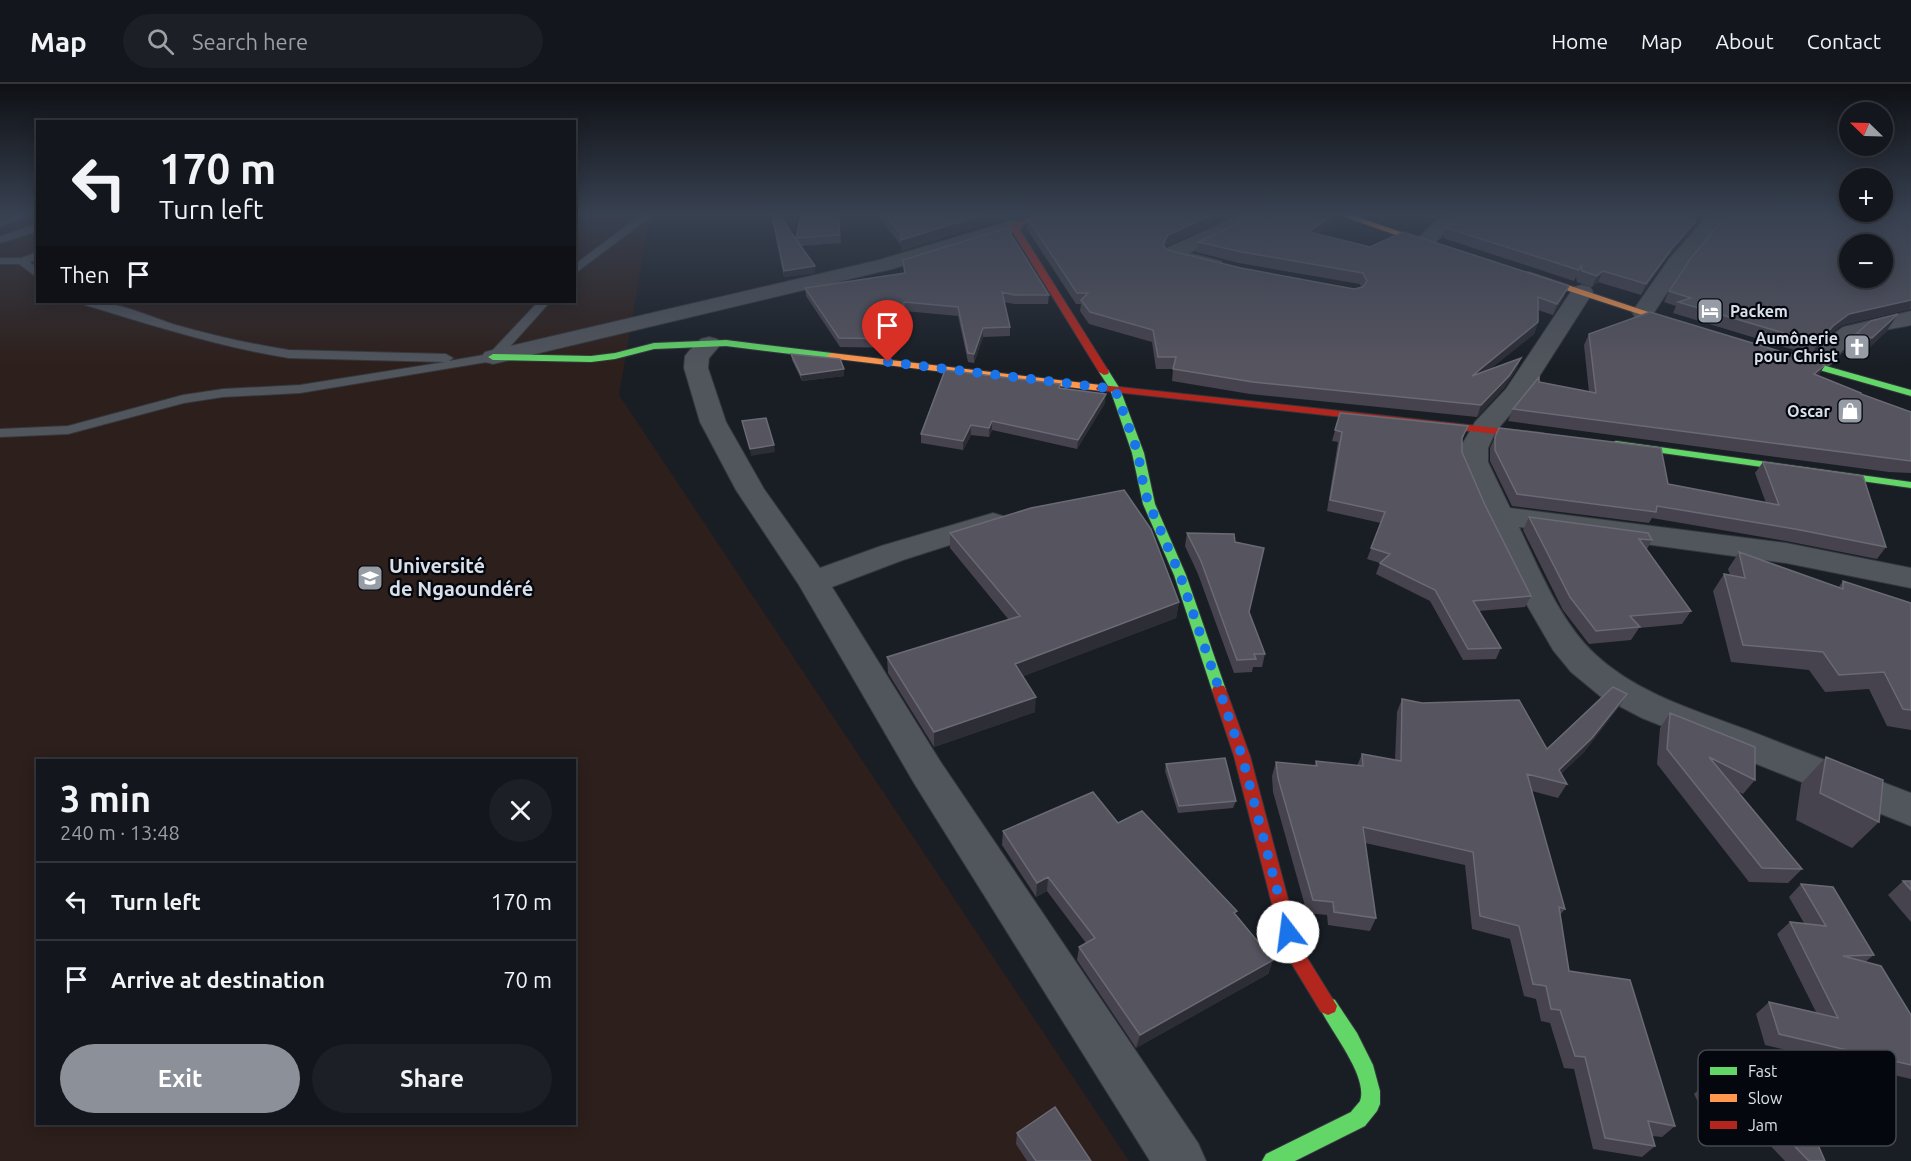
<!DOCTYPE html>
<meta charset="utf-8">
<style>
body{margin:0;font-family:Ubuntu,sans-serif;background:#1c1f25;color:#f1f3f6;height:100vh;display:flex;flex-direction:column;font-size:22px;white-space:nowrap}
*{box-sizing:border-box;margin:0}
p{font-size:20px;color:#9d9fa3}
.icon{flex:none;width:33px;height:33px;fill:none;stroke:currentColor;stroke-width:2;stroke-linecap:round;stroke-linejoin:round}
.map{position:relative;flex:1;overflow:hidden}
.details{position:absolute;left:36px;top:675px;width:540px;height:366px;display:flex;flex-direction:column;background:#13161c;border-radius:0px;box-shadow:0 3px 15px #0003,0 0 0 2px #32353b}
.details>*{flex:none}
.hud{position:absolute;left:36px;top:36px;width:540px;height:183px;border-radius:0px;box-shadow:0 3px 15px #0003,0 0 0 2px #32353b;background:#13161c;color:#f1f3f6;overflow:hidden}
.needle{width:39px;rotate:293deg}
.tools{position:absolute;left:1839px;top:18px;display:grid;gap:12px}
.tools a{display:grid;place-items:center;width:54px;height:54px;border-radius:50%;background:#13161c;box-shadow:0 3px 15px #0003,0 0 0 2px #32353b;font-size:30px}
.pin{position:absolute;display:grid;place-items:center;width:51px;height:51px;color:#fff;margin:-62px -26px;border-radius:50% 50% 50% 0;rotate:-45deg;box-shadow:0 0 6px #0007}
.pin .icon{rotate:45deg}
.me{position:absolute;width:66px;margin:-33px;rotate:345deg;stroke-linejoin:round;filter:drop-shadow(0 0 4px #0008)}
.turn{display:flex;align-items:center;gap:21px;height:126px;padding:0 24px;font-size:27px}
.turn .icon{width:78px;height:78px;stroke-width:2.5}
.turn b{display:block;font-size:42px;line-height:51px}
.then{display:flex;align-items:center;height:57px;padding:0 24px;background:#0003;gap:12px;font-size:22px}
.round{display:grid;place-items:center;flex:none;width:63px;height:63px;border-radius:32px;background:#1c1f25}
.overview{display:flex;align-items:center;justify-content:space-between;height:102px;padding:0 24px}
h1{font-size:36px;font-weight:700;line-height:45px}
.cta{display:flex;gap:12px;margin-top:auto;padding:12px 24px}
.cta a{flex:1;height:69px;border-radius:36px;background:#8c9099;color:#fff;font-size:24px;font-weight:700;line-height:69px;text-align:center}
.cta a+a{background:#1c1f25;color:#f1f3f6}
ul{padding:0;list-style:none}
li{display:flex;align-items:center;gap:18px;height:78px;padding:0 24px;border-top:2px solid #32353b}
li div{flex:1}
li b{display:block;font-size:22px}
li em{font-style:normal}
header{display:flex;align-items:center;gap:36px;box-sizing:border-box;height:84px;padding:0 30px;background:#13161c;border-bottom:2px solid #32353b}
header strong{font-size:28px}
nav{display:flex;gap:33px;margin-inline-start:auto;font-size:21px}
.search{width:420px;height:54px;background:#1c1f25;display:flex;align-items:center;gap:15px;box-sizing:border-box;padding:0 21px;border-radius:33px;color:#9d9fa3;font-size:22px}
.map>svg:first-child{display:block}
.education{fill:#2d1f1b;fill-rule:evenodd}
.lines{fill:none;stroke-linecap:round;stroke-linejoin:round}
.lane-casing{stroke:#34373e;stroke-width:2}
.street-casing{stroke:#34373e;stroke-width:2}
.fast-casing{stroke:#34373e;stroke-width:2}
.slow-casing{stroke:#34373e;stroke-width:2}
.jam-casing{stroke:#34373e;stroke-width:2}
.lane{fill:#51555c;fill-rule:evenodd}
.street{fill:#51555c;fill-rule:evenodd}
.fast{fill:#63d668;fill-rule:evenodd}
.slow{fill:#ff974d;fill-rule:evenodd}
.jam{fill:#b3261e;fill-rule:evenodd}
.wall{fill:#46434e}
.shaded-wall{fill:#2d2d36}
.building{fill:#56545f;stroke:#6a6a74;stroke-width:1.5;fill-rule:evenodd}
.route{stroke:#1a73e8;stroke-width:10;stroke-dasharray:0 18}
.labels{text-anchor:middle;stroke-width:4.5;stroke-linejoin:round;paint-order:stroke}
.far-poi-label{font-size:16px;font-weight:bold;fill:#d9e0ea;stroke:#04070d;text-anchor:end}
.poi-label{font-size:20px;font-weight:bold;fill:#d9e0ea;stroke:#04070d;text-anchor:start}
.key{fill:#04070d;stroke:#44484f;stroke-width:1.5}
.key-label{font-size:16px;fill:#d9e0ea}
</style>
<header>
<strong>Map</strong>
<div class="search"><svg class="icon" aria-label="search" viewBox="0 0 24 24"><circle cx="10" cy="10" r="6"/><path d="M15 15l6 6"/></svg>Search here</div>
<nav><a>Home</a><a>Map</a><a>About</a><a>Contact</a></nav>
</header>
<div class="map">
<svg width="1911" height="1077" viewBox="0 0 1911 1077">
<rect width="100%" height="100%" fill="#191e25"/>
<path class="education" d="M0,131H37L38,218H574L575,131H650L619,311L1129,1077H0ZM38,676H574V1040H38Z"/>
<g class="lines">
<g class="lane-casing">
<path id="lane" d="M14,131H31L0,142V136Z
M641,131H653L574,190V181Z
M38,140V147L0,159V152Z
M38,168V175L30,178L38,185V194L19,180H0V174H21Z
M83,218C113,215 148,232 176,241C214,252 251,260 289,266L446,270L453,274L449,277L489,270L538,218H550L498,276L493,277L300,309L223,313L184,319L68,350L0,353V345L68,342L183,311L223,305L300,301L445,278L289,274C219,263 152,241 85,221Z"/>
</g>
<g class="street-casing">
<path id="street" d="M1240,131H1266L1264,135L1189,169L1221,177L1224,181L1221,185L1214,187L1166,175L1163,171L1167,164Z
M1442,131H1463L1432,162H1418L1415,158L1418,154Z
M1708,131H1728L1684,183L1651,233L1643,235L1635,233L1632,228L1669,175Z
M1013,136L1020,138L1023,142L1020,146L892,185L493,280L485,278L481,273L485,268L493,266L879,176Z
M1582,201L1590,203L1593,208L1528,310L1496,347L1488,364V378L1510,424L1786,459L1911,484V504L1786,479L1519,443C1540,486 1560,538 1596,571C1637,609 1694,626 1745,645C1801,667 1856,688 1911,709V742L1642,634L1600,612L1571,588L1553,566L1513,497L1482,431L1460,378V364L1475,338L1506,305L1574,203Z
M1911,227V241C1895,245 1874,246 1859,253C1838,263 1832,294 1806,288L1803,283L1828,254L1843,243Z
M709,253L717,255L721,260L709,274L708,284L726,338L764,405L820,484L881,462L993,429L1003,432L1008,438L1003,444L903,476L832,503L940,677L1198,1059L1206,1077H1150L914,699L799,501L736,406L700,338L684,284L685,272L689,267L701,255Z"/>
</g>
<g class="fast-casing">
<path id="fast" d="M726,256L832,269L837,272L832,275L726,262L654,265L615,275L591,278L493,276L488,273L493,270L591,272L615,269L654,259Z
M1780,269L1911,306V312L1777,274L1775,272Z
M1104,285L1108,286L1120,305L1144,369L1155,420L1186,491L1226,606L1224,610H1214L1212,606L1174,491L1143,420L1132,369L1110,305L1099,288Z
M1616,357L1911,398V404L1612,362L1610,360Z
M1328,913L1335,916L1357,949L1373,981L1380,1007V1020L1377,1027L1365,1042L1295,1077H1262L1266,1070L1351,1028C1353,1025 1358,1020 1360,1017C1369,992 1328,944 1319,922L1321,916Z"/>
</g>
<g class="slow-casing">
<path id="slow" d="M1339,131H1352L1446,164L1439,166Z
M1523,188H1529L1696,244L1688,246L1523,192Z
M832,269L1101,301L1106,304L1101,307L829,274L827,272Z"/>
</g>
<g class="jam-casing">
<path id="jam" d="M1035,131H1047L1018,143L1109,288L1108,290L1104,291L1099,288L1009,142Z
M1101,301L1543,349L1548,352L1543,355L1097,306L1096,304Z
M1219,601L1224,602L1226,606L1250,672L1301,864L1337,922L1335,928L1328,931L1321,928L1284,867L1234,672L1212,606L1214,602Z"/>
</g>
<use href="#lane" class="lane"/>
<use href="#street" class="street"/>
<use href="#fast" class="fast"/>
<use href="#slow" class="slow"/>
<use href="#jam" class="jam"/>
</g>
<path class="wall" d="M771,131H779L796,157V154L838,131L841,159L800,162L815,189L784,193Z
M877,131H1015L901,167V161Z
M1255,131H1338L1336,137L1318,150L1564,213L1553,231L1538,226V238L1534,250L1490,285L1521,274L1516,286L1504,304L1477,333L1250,310L1172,297L1173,285H1156L1152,258L1089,240L1080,227L1081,220H1076L1027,145L1028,135L1211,142L1166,162L1165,164L1167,166L1241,184L1354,205L1361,203L1360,200L1239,179L1196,168L1198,158Z
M1419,131H1439L1435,135Z
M1911,131V225L1842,241L1826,253L1811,271L1673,229L1676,222L1664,218L1669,207Z
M1446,144L1690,148L1667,174L1641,211L1598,198L1592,203L1577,198L1576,193L1574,197L1443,154Z
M903,176L1049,211L1048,220H1014L1004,218L1010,243V252L983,253L974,279L968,278L958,232L904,227L901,264L840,263L806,212L805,204L904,189Z
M1898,230L1886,248L1860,272L1846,267L1843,269L1855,251L1865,242Z
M1589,250L1825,281L1818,292L1861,310L1911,328V389L1889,388L1508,337L1513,325L1539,298L1589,308L1584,261Z
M791,270L844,292L802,297L792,276Z
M1060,305L1105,319L1077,365L992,346L989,353L971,351L963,366L921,359V350Z
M1340,329L1464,352L1462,356V368L1485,421L1531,512L1525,523L1479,527L1501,564L1496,575L1463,576L1430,517L1376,490L1380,479L1367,475L1381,439L1327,427L1338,358L1332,357Z
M1499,344L1668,400L1766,419L1755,389L1763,378L1886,463L1877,475L1786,457L1652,434L1649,439L1512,422L1490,377V364Z
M1529,433L1652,456L1647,465L1691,527L1682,540L1639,544L1631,556L1589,560L1563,526L1523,446Z
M950,449L1179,518L1176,534L1023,592L1035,628L934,663L888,589L887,573L1009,536L950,464Z
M1187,449L1235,458L1249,528L1265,570L1262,583H1253L1252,588L1234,589L1198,490L1185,462Z
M1739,468L1838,504L1843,497L1911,519V646L1887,642L1869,605L1825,608L1809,586L1731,578L1713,507L1724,490L1730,491L1728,485Z
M1627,610L1618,624L1584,668L1561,690L1567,700L1558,714L1532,707L1565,825L1560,831L1569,887L1675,1042L1662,1053L1652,1052L1655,1062L1642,1073L1593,1065L1574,985L1564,984L1550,939L1541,937L1536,915L1524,912L1510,855L1472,845L1465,781L1365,759L1376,834L1370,847L1328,841L1327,831L1307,829L1273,708L1272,692L1276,678L1314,682L1316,677L1357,682L1362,670L1395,676L1397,628L1402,615L1547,665Z
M1670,629L1755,696L1743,710L1737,707L1802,785L1788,799L1749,798L1657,680L1660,644Z
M1826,673L1879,738L1852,764L1796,736L1801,700Z
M1166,680L1236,717L1233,724L1178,729L1165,687Z
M1118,739L1236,830L1273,876L1268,890L1136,964L1077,876L1079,863L1086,859L1047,807L1036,813L1002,761L1003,747Z
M1903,797H1911V838L1888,811Z
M1801,800L1874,871L1865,878L1911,931V995L1765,961L1756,930L1769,918L1816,928L1777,850L1790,838L1804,839L1789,813Z
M1706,999L1797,1013L1825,1077H1785L1762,1053L1712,1046L1694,1010Z
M1017,1049L1091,1077H1027L1016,1060Z"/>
<path class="shaded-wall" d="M982,131H1015L901,167V156Z
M1212,131L1211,142L1166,162L1161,172L1163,161L1168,151Z
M1221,131H1234L1220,137Z
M1332,131H1338L1336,137L1306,158L1309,148Z
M1695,138L1690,148L1667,174L1641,211L1646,200L1673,163Z
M815,182V189L784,193V187Z
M1603,187L1598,198L1592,203L1597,192Z
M1569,202L1564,213L1553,231L1557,220Z
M1911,216L1910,225L1842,241L1826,253L1811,271L1818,259L1833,242L1849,230Z
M904,218V227L901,264V255Z
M1898,230L1886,248L1860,272L1872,254Z
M1538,238L1534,250L1467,304L1472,292Z
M983,244V253L974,279V270Z
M1857,249L1846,267L1843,269L1855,251Z
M1521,274L1516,286L1504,304L1477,333L1481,321Z
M1825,281L1818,292L1814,290Z
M844,285V292L802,297L801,291Z
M1106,310L1105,319L1077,365L1078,356Z
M992,337V346L989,353V344Z
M971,341V351L963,366V357Z
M774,361L775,368L751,372L750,365Z
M1179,518L1176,534L1014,596L1015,580Z
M1627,610L1618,624L1584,668L1554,697L1559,686Z
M1036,613L1035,628L934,663V648Z
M1048,793L1047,807L1036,813L1037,799Z
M1273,876L1268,890L1136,964L1140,951Z"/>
<path class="building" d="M772,131H779L815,182L784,187Z
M801,131H838L840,151L796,154Z
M885,131H982L901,156V150Z
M1037,131H1212L1168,151L1163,161L1167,166L1241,184L1354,205L1363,203L1367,197L1363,189L1242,168L1198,158L1255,131H1332L1309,148L1370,163L1403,148L1569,202L1557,220L1538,213V238L1472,292L1521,274L1509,292L1481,321L1253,298L1173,285L1176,273H1158L1153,246L1090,228L1081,216L1088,209H1077L1028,135Z
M1459,131H1694L1695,138L1673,163L1646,200L1603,187L1597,192L1582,187L1581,182L1579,186L1446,144Z
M1727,131H1911V216L1849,230L1833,242L1818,259L1678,218L1691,214L1669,207L1691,174ZM1850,160H1882V194H1850Z
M1007,144L1049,211H1014L1002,208L1010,243L983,244L974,270L968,269L958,223L904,218L901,255L839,254L805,204L905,189L903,176Z
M1650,228L1825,281L1814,290L1861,309V310L1911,328V377L1513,325L1539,293V298L1596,309L1589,250Z
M1898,230L1872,254L1857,249L1855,251L1865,242L1871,237Z
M791,270L840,275L844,285L801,291Z
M945,286L1060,300L1059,304L1106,310L1078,356L992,337L989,344L971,341L963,357L921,350Z
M1340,329L1468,342L1462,354V368L1485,421L1531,512L1473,517L1501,564L1468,565L1435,506L1380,479L1390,470L1371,464L1385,428L1330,416L1342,348L1335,346Z
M766,334L774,361L750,365L742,337Z
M1499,344L1661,364L1668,400L1779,421L1763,378L1863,392L1886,463L1795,445L1657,422L1656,428L1517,410L1495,366V353Z
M1124,406L1151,445L1179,518L1015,580L1036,613L934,648L887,573L1020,532L950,449L1031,424Z
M1529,433L1648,449L1652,456L1639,455L1691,527L1630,532L1640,543L1596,547L1570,513Z
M1187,449L1234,450L1235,458L1264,464L1249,528L1265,570H1254L1256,575L1237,576L1201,477Z
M1739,468L1843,505V497L1911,519V626L1903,625L1884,588L1839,591L1823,568L1743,561L1724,490L1745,494Z
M1613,603L1627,610L1592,654L1559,686L1567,700L1527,690L1565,825L1559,823L1569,887L1630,896L1675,1042L1648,1037L1655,1062L1605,1054L1585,973L1575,972L1560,926L1551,925L1546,902L1533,900L1519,842L1480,832L1473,768L1363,743L1376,834L1334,828L1333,818L1313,816L1278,694L1276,678L1317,682L1316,677L1363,682L1362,670L1401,677L1402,615L1422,619L1519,616L1547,665Z
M1670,629L1755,663V696L1709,673L1802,785L1762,784L1667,665Z
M1826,673L1883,696L1879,738L1820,709Z
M1225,674L1236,717L1179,722L1166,680Z
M1093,708L1118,739L1142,727L1237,827L1234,829L1273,876L1140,951L1079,863L1095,854L1048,793L1037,799L1003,747Z
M1903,797H1911V806Z
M1801,800L1833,803L1874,871L1843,872L1881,882L1911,931V981L1779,950L1769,918L1838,934L1790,838L1826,842Z
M1706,999L1797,1013L1825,1077H1809L1776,1043L1725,1036Z
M1055,1023L1091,1077H1036L1017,1049Z"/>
<linearGradient id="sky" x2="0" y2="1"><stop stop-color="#0e1014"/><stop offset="0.46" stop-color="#384151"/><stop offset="1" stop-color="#384151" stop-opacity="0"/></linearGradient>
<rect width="1911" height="282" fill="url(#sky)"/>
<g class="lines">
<path class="route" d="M888,278L1115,305L1138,369L1144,405L1149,420L1180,491L1242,672L1288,848"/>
</g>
<defs>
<g id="hotel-square" transform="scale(1.35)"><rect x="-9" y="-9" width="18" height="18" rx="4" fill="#969ca5" stroke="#04070d"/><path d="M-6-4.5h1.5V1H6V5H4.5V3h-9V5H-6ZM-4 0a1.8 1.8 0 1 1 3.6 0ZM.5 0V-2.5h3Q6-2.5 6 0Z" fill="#fff"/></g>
<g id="church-square" transform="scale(1.35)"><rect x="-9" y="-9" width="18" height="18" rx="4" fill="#969ca5" stroke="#04070d"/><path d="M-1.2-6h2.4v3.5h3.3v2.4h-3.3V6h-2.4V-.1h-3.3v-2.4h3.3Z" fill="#fff"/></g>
<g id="shop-square" transform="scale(1.35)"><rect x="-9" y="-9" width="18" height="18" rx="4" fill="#969ca5" stroke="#04070d"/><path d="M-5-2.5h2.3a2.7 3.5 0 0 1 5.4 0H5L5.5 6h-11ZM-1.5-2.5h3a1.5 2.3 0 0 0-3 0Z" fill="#fff"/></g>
<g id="university-square" transform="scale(1.35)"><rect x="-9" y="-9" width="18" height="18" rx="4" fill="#969ca5" stroke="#04070d"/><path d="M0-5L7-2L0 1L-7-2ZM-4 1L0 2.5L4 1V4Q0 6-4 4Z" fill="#fff"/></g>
</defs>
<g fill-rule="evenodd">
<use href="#hotel-square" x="1710" y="227"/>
<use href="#church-square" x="1857" y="263"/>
<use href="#shop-square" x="1850" y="327"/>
<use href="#university-square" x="370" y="494"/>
</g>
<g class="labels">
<g class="far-poi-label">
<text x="1730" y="233" text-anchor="start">Packem</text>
<text x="1838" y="260">Aumônerie<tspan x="1838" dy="18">pour Christ</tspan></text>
<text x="1830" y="333">Oscar</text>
</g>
<g class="poi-label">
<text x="389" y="489">Université<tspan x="389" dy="23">de Ngaoundéré</tspan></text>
</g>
</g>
<rect x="1698" y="966" width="198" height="96" rx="9" class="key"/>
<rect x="1710" y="983" width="27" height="8" fill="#63d668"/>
<rect x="1710" y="1010" width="27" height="8" fill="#ff974d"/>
<rect x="1710" y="1037" width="27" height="8" fill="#b3261e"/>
<g class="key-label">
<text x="1748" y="993">Fast</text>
<text x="1748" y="1020">Slow</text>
<text x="1748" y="1047">Jam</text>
</g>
</svg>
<div class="tools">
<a><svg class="needle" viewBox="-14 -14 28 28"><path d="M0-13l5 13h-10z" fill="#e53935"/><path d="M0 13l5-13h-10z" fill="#9d9fa3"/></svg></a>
<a>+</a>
<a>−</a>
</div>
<div class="pin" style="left:888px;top:278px;background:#d93025"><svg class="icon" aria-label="arrive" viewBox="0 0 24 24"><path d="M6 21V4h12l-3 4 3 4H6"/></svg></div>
<svg class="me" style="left:1288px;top:848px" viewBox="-20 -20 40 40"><circle r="19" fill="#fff"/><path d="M0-13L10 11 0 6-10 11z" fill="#1a73e8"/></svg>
<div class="hud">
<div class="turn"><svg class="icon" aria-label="left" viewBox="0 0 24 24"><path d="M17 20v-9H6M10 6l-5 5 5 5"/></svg><div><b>170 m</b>Turn left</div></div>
<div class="then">Then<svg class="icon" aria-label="arrive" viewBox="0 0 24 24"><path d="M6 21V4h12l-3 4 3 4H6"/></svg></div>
</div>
<section class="details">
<div class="overview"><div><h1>3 min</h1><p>240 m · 13:48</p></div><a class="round"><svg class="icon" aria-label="close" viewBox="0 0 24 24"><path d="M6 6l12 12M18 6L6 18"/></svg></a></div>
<ul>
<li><svg class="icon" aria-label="left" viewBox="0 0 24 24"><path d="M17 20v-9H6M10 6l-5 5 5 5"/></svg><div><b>Turn left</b></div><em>170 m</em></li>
<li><svg class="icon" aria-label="arrive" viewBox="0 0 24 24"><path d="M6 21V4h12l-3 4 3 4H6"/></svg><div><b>Arrive at destination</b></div><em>70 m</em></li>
</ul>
<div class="cta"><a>Exit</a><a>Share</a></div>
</section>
</div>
